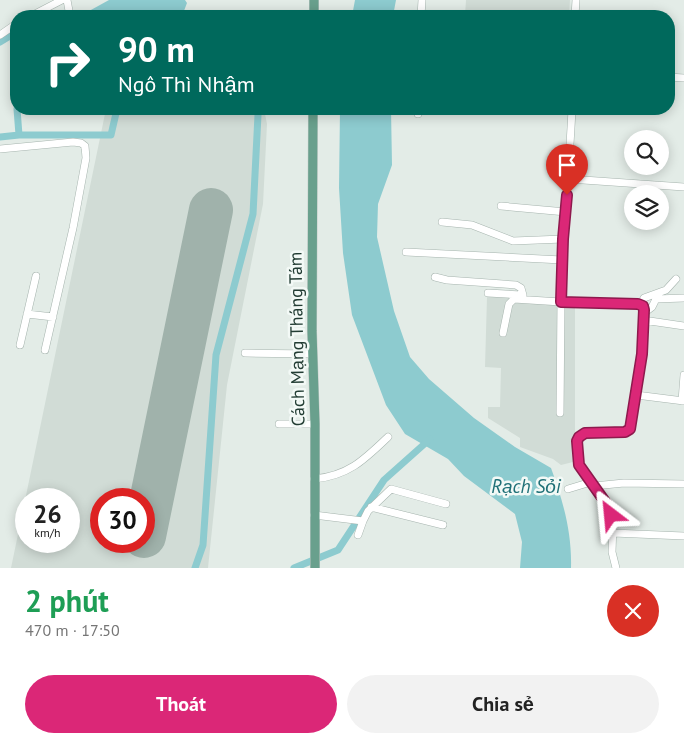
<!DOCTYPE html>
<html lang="vi">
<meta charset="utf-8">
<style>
body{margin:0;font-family:"PT Sans",sans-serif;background:#f2f2f2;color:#222;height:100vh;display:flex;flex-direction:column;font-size:19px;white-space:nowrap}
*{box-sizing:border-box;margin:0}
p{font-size:16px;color:#767676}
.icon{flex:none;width:28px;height:28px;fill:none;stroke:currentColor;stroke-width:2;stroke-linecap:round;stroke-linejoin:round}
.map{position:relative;height:568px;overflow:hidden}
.side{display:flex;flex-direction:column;background:#fff;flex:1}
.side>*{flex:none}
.banner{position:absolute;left:10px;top:10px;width:665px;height:105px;border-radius:20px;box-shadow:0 2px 12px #0003;background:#00695c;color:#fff;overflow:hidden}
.tools{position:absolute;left:624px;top:130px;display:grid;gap:10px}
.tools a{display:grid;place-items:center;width:45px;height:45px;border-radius:50%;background:#fff;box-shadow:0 2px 12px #0003;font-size:25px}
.speed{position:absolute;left:15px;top:488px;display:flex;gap:10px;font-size:25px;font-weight:700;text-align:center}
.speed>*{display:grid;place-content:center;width:65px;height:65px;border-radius:50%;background:#fff;box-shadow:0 2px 12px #0003;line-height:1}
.speed small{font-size:12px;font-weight:400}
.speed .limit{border:8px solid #d22;background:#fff;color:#111}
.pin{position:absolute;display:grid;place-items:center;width:42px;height:42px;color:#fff;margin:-51px -21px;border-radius:50% 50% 50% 0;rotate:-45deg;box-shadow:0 0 5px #0007}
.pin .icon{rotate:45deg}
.me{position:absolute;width:55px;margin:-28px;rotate:331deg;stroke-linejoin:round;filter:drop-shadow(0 0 4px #0008)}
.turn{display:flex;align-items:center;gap:18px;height:105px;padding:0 25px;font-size:22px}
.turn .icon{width:65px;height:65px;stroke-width:2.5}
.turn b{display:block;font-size:35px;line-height:42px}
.round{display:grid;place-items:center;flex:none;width:52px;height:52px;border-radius:26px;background:#f2f2f2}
.headline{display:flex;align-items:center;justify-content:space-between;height:85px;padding:0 25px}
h1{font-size:30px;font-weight:800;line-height:38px;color:#1e9e55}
.cta{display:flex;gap:10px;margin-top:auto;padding:10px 25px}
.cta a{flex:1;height:58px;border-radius:30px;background:#db2777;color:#fff;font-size:20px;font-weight:800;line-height:58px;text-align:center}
.cta a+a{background:#f2f2f2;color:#222}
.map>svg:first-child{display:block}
.built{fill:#d1dcd6;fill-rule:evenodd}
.water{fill:#8dcbcf}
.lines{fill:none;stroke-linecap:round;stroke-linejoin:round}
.canal{stroke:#8dcbcf;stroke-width:7}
.runway{stroke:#a0b2ab;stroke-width:44}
.minor-casing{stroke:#a6b4ae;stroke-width:8}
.major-casing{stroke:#c1c9c6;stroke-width:10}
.minor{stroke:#fff;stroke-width:7}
.major{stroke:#69a08d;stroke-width:9}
.route-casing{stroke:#8e194d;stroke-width:12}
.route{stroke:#db2777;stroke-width:9}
.labels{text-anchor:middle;stroke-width:5;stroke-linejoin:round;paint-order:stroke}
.street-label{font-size:18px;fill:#233d34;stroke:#f3f9f6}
.water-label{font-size:19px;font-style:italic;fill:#1f7077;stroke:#f3f9f6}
</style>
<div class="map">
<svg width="684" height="568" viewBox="0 0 684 568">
<rect width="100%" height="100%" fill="#e3ece7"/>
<path class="built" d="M466,0H570L569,16H465Z
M106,109H264L267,124L263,204L227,385L208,568H11ZM26,499H69V541H26ZM101,499H144V541H101Z
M487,297L575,298V429L577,461L561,465L553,459L520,447V438L488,418V407H500L501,368L485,367Z"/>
<path class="water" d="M109,0H185L187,3L182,16H80Z
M355,0H396L393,16H352Z
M340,109H391L392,165L378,204L377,237L394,311L410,357L429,379L474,418L515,447L551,468C563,501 572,532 571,568H520L522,542L515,514L464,476L448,459L405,434L386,405L352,315L343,253L339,188Z"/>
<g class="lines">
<path class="canal" d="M0,42L13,34L16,92
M17,109L19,135
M0,137L19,135H111L117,109
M195,568L203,545L216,355L253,214L258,115L256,109
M294,568L338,550L384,480L430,439"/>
<path class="runway" d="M144,536L211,210"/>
<g class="minor-casing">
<path id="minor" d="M67,0L70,16
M31,16L62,0
M421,16L422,0
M575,16L576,0
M0,35L16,24
M669,77L684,78
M572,109C569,173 562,237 561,302L638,304L643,306L644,310L642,355L630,429L625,432L585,433L579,437L577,441L579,465L608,506L611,515L613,524L612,552L616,568
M418,114V109
M0,149L73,142L81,143L85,146L86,158L73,228L45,350
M569,179L684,187
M501,206L566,212
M442,222L472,225L513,241L563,239
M406,252L562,260
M435,277L447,280L516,285L521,288L523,295
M488,293L521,295
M641,304L644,298L666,290L676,279
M644,313L652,307L656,299L684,298
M27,314L53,317
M643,320L684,326
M503,333L509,304L514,299L561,302L560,413
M20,345L36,276
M245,353L313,354
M636,395L684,401
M682,401L684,375
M279,424H315
M314,479C348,476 364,460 388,437
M594,486L624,483L684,484
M568,489L591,482
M371,507L443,525
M314,515L363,521L368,511L391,489L446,504
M613,533L684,536
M358,535L363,521"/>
</g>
<g class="major-casing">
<path id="major" d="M314,16V0
M313,109L312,331L315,424V568"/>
</g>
<use href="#minor" class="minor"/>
<use href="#major" class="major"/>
</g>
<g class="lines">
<g class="route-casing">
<path id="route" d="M567,195L563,239L561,302L638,304L643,306L644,310L642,354L630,429L625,432L585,433L579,437L577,441L579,465L608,506L611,515"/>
</g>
<use href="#route" class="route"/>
</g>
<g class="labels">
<g class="street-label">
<text transform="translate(297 339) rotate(-91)" y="6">Cách Mạng Tháng Tám</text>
</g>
<g class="water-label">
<text x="526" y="493">Rạch Sỏi</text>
</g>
</g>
</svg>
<div class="tools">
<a><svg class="icon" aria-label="search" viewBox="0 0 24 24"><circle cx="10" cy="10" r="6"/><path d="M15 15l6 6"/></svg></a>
<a><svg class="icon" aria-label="layers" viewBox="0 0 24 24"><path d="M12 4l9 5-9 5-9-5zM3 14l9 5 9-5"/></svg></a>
</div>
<div class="speed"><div>26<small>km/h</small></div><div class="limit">30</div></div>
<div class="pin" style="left:567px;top:195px;background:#d93025"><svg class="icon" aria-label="arrive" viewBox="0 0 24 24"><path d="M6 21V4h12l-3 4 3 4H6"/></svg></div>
<svg class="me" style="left:611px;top:515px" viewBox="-20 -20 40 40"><path d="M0-17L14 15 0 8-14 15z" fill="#db2777" stroke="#fff" stroke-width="4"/></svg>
<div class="banner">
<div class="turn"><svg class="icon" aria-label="right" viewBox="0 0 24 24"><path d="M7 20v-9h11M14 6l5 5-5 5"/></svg><div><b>90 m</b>Ngô Thì Nhậm</div></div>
</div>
</div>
<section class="side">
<div class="headline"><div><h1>2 phút</h1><p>470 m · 17:50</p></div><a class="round" style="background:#d93025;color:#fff"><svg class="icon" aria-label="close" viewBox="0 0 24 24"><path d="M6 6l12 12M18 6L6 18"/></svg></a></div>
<div class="cta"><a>Thoát</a><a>Chia sẻ</a></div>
</section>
